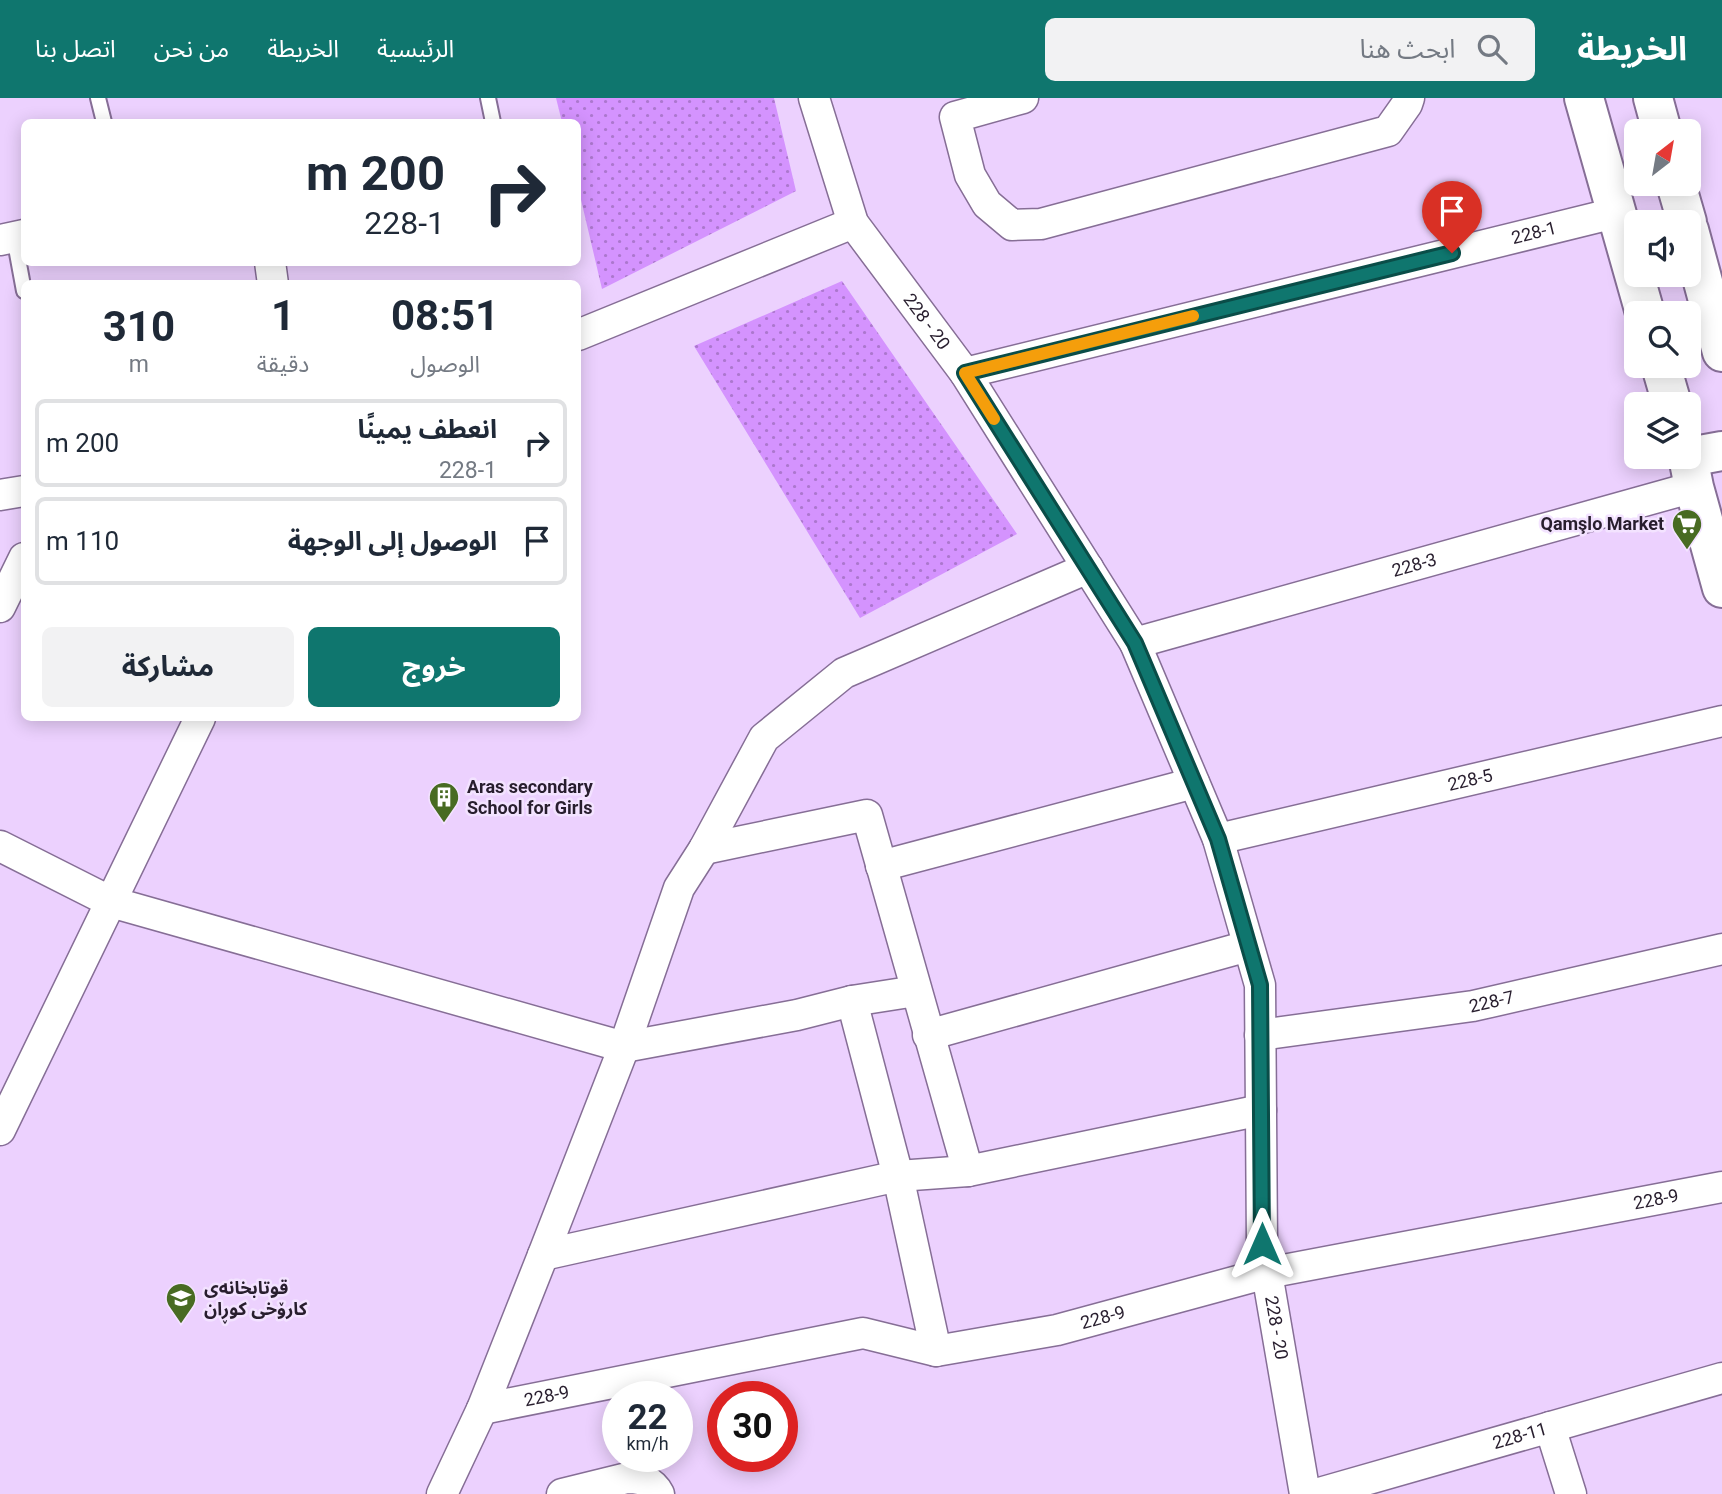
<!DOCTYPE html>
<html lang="ar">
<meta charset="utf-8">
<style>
body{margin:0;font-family:Roboto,"Noto Sans Arabic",sans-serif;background:#f2f2f3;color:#1f2937;direction:rtl;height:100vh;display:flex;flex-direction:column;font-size:26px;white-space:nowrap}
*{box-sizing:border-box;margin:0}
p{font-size:23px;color:#747a83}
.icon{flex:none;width:38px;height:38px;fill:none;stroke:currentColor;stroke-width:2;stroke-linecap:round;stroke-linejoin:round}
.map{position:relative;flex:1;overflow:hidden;direction:ltr}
.details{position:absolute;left:21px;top:182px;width:560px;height:441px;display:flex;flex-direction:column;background:#fff;border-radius:10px;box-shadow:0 4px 18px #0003;direction:rtl}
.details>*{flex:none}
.top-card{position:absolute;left:21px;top:21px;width:560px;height:147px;border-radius:10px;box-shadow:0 4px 18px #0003;direction:rtl;background:#fff;color:#1f2937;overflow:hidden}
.needle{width:46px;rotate:31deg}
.fabs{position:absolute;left:1624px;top:21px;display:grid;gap:14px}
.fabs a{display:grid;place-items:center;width:77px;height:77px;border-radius:10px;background:#fff;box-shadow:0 4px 18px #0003;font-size:35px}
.speed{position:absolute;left:602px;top:1283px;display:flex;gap:14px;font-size:35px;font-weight:700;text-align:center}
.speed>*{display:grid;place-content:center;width:91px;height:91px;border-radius:50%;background:#fff;box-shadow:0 4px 18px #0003;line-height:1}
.speed small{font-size:18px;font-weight:400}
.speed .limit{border:10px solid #d22;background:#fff;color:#111}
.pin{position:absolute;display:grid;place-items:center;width:60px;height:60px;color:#fff;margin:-72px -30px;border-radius:50% 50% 50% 0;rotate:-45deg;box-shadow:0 0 7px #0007}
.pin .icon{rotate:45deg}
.me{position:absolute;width:77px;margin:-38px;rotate:0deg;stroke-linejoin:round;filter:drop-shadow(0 0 5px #0008)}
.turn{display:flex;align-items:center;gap:24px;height:147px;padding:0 21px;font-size:32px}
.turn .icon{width:91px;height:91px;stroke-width:2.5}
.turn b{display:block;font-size:49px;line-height:60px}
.eta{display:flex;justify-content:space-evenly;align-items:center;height:119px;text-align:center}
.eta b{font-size:42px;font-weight:700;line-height:49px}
.button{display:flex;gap:14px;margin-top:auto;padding:14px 21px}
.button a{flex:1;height:80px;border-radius:10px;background:#0f766e;color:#fff;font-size:28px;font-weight:700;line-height:80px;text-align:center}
.button a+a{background:#f2f2f3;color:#1f2937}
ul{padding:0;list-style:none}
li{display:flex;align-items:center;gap:21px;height:88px;margin:0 14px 10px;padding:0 7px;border:4px solid #e0e1e3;border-radius:10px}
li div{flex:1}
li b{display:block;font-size:26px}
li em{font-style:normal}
header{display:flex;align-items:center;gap:42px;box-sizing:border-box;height:98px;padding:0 35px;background:#0f766e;color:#fff}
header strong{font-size:33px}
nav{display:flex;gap:38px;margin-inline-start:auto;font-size:24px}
.search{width:490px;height:63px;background:#f2f2f3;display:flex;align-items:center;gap:18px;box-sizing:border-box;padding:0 24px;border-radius:10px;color:#747a83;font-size:26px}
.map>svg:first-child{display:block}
.grass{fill:url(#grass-dots)}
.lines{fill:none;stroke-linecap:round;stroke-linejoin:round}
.service-casing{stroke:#866e96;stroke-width:18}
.minor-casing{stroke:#866e96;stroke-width:33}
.secondary-casing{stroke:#866e96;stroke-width:42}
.service{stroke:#fff;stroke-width:14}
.minor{stroke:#fff;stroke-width:30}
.secondary{stroke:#fff;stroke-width:38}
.route-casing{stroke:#0a4d48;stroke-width:18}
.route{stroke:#0f766e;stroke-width:12}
.slow{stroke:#f59e0b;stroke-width:12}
.labels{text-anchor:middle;stroke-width:5;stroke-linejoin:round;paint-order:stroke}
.street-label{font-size:18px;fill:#281e2e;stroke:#f3e3ff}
.poi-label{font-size:18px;font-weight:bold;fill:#281e2e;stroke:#f3e3ff;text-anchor:start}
</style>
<header>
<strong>الخريطة</strong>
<div class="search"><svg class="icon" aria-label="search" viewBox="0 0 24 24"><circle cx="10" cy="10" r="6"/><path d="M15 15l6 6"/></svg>ابحث هنا</div>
<nav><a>الرئيسية</a><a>الخريطة</a><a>من نحن</a><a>اتصل بنا</a></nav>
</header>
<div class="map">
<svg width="1722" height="1396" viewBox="0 0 1722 1396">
<defs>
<pattern id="grass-dots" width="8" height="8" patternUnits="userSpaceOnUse" patternTransform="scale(1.75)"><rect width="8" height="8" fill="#d493fe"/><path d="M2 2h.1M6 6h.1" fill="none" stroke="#ac77ce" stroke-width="1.8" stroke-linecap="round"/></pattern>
</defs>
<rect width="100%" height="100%" fill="#ecd1fe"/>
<path class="grass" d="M556,0H774L796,93L602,191L578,89V24H562Z
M842,183L1017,436L860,520L694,248Z"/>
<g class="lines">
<g class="service-casing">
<path id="service" d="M98,0L104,24
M488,0L493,24
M14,139L24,193"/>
</g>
<g class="minor-casing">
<g id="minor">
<path id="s1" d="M814,0L853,125L965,275L1135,545L1218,741L1260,887L1262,1146L1305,1396"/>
<path d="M1023,0L955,19L970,77L987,106L1012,127L1041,126L1388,33L1407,6L1409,0"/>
<path d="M0,142L24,137"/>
<path d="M270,164L273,186"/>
<path d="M578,237L853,125"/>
<path id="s2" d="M965,275L1615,115"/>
<path d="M0,397L24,393"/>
<path d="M0,509L24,460"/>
<path id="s3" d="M1135,545L1694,389"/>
<path id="s4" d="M1218,741L1722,623"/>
<path d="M0,748L111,804L624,949L797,917L852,903L916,893"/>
<path d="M704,751L867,717L968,1073"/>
<path d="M881,768L1194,685"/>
<path d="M852,903L898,1078L936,1253"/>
<path d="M928,937L1248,848"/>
<path id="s5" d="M1260,937L1473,908L1722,851"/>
<path d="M0,1032L200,620"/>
<path d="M543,1157L898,1078L968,1073L1261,1012"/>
<path id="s6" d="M482,1311L863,1235L936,1253L1057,1232L1267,1175L1722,1089"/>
<path d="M1550,1329L1571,1396"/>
<path d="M442,1396L482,1311L543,1157L624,949L679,790L704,751L764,640L844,575L1088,470"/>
<path d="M562,1396L627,1380C642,1380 652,1383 659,1396"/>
<path id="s7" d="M1316,1396L1722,1280"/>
</g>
</g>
<g class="secondary-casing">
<path id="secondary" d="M1584,0L1645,215
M1653,0L1662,33
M1676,86L1687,124
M1689,132L1722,254
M1661,268L1672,306
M1688,359L1694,389L1722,490
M1689,359L1722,353"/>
</g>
<use href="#service" class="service"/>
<use href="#minor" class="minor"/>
<use href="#secondary" class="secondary"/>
</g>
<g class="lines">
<g class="route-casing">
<path id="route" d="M1262,1146L1260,887L1218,741L1135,545L965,275L1452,155"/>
</g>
<use href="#route" class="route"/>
<path class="slow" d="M994,321L965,275L1193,218"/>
</g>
<defs>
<g id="supermarket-pin" transform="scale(1.575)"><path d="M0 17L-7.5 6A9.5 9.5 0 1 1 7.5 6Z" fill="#486b22" stroke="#f3e3ff"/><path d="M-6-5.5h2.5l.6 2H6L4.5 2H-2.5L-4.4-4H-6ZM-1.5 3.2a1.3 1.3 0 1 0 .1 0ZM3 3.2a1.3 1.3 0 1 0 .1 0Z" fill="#fff"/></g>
<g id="building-pin" transform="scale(1.575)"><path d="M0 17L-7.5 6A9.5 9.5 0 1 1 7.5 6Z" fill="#486b22" stroke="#f3e3ff"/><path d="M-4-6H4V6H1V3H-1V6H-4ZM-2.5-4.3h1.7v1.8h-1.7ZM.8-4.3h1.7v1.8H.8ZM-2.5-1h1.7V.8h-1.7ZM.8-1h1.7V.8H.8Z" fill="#fff"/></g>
<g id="school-pin" transform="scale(1.575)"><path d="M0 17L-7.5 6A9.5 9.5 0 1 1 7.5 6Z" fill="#486b22" stroke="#f3e3ff"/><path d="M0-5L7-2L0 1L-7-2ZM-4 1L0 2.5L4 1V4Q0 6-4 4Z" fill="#fff"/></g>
</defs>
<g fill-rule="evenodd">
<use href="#supermarket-pin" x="1687" y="426"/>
<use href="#building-pin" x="444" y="699"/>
<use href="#school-pin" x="181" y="1200"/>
</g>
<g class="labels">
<g class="street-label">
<text dy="6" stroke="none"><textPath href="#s2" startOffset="586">228-1</textPath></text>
<text dy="6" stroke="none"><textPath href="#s1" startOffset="254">228 - 20</textPath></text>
<text dy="6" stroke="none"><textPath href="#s3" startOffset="290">228-3</textPath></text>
<text dy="6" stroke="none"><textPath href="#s4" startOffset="259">228-5</textPath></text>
<text dy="6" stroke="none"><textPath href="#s5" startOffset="234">228-7</textPath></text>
<text dy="6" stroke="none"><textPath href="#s6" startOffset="1200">228-9</textPath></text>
<text dy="6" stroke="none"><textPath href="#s6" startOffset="634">228-9</textPath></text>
<text dy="6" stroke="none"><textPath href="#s1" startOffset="1346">228 - 20</textPath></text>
<text dy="6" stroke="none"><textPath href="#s6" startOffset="66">228-9</textPath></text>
<text dy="6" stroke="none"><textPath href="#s7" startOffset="212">228-11</textPath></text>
</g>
<g class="poi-label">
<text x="1664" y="432" text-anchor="end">Qamşlo Market</text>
<text x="467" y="695">Aras secondary<tspan x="467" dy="21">School for Girls</tspan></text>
<text x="204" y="1196">قوتابخانەی<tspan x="204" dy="21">کارۆخی کوڕان</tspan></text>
</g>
</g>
</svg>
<div class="fabs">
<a><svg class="needle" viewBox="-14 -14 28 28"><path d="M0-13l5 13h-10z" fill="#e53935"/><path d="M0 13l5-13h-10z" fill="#747a83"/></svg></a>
<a><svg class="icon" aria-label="sound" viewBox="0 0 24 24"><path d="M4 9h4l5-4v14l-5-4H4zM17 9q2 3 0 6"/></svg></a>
<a><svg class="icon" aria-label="search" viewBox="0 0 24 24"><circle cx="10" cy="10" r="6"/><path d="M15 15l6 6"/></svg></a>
<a><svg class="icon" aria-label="layers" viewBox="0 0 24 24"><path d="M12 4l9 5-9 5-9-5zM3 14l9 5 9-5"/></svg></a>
</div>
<div class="speed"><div>22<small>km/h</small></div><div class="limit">30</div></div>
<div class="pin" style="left:1452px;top:155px;background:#d93025"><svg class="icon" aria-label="arrive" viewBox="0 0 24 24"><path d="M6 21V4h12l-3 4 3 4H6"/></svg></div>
<svg class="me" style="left:1262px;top:1146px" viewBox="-20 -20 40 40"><path d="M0-17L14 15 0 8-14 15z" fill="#0f766e" stroke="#fff" stroke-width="4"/></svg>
<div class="top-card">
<div class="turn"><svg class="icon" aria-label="right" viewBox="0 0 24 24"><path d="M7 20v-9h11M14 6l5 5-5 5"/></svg><div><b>200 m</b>228-1</div></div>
</div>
<section class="details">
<div class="eta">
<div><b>08:51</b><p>الوصول</p></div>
<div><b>1</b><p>دقيقة</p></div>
<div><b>310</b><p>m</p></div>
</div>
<ul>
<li><svg class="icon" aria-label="right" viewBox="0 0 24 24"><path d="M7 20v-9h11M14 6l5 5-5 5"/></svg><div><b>انعطف يمينًا</b><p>228-1</p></div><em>200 m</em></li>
<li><svg class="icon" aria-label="arrive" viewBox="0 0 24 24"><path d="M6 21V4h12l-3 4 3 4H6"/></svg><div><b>الوصول إلى الوجهة</b></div><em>110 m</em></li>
</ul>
<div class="button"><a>خروج</a><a>مشاركة</a></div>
</section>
</div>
